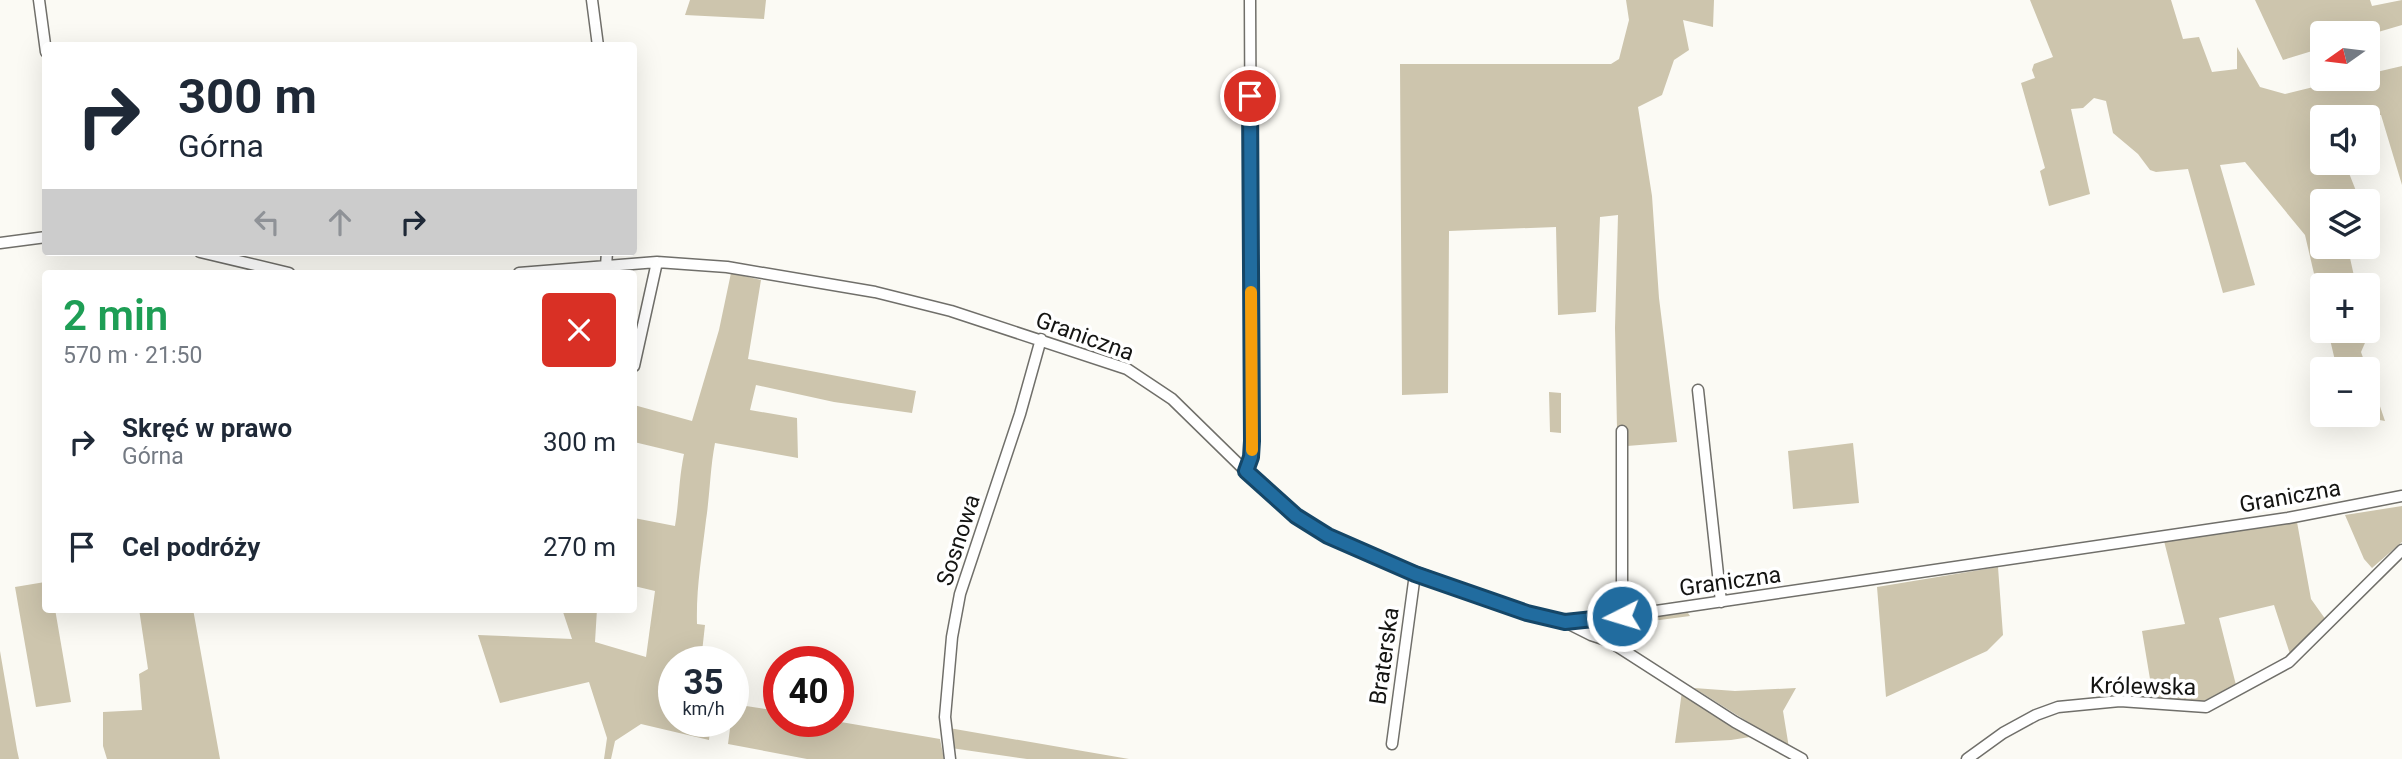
<!DOCTYPE html>
<html lang="pl">
<meta charset="utf-8">
<style>
body{margin:0;font-family:Roboto,sans-serif;background:#f2f2f3;color:#1f2937;height:100vh;display:flex;flex-direction:column;font-size:26px;white-space:nowrap}
*{box-sizing:border-box;margin:0}
p{font-size:23px;color:#747a83}
.icon{flex:none;width:38px;height:38px;fill:none;stroke:currentColor;stroke-width:2;stroke-linecap:round;stroke-linejoin:round}
.map{position:relative;flex:1;overflow:hidden}
.panel{position:absolute;left:42px;top:270px;width:595px;height:343px;display:flex;flex-direction:column;background:#fff;border-radius:7px;box-shadow:0 7px 28px #0002}
.panel>*{flex:none}
.banner{position:absolute;left:42px;top:42px;width:595px;height:214px;border-radius:7px;box-shadow:0 7px 28px #0002;background:#fff;color:#1f2937;overflow:hidden}
.needle{width:46px;rotate:256deg}
.tools{position:absolute;left:2310px;top:21px;display:grid;gap:14px}
.tools a{display:grid;place-items:center;width:70px;height:70px;border-radius:7px;background:#fff;box-shadow:0 7px 28px #0002;font-size:35px}
.speed{position:absolute;left:658px;top:646px;display:flex;gap:14px;font-size:35px;font-weight:700;text-align:center}
.speed>*{display:grid;place-content:center;width:91px;height:91px;border-radius:50%;background:#fff;box-shadow:0 7px 28px #0002;line-height:1}
.speed small{font-size:18px;font-weight:400}
.speed .limit{border:10px solid #d22;background:#fff;color:#111}
.pin{position:absolute;display:grid;place-items:center;width:60px;height:60px;color:#fff;margin:-30px;border:4px solid #fff;border-radius:50%;box-shadow:0 2px 7px #0007}
.me{position:absolute;width:77px;margin:-38px;rotate:265deg;stroke-linejoin:round;filter:drop-shadow(0 0 5px #0008)}
.turn{display:flex;align-items:center;gap:24px;height:147px;padding:0 21px;font-size:32px}
.turn .icon{width:91px;height:91px;stroke-width:2.5}
.turn b{display:block;font-size:49px;line-height:60px}
.lanes{display:flex;align-items:center;height:66px;padding:0 21px;background:#0003;justify-content:center;gap:35px;direction:ltr}
.lanes .off{opacity:.35}
.round{display:grid;place-items:center;flex:none;width:74px;height:74px;border-radius:7px;background:#f2f2f3}
.summary{display:flex;align-items:center;justify-content:space-between;height:119px;padding:0 21px}
h1{font-size:42px;font-weight:600;line-height:52px;color:#1e9e55}
ul{padding:0;list-style:none}
li{display:flex;align-items:center;gap:21px;height:105px;padding:0 21px}
li div{flex:1}
li b{display:block;font-size:26px}
li em{font-style:normal}
.map>svg:first-child{display:block}
.green{fill:#cdc5ad}
.lines{fill:none;stroke-linecap:round;stroke-linejoin:round}
.minor-casing{stroke:#706f6a;stroke-width:13}
.minor{stroke:#fff;stroke-width:10}
.route-casing{stroke:#154667;stroke-width:18}
.route{stroke:#216c9f;stroke-width:12}
.slow{stroke:#f59e0b;stroke-width:12}
.labels{text-anchor:middle;stroke-width:7;stroke-linejoin:round;paint-order:stroke}
.street-label{font-size:23px;fill:#141412;stroke:#fff}
</style>
<div class="map">
<svg width="2402" height="759" viewBox="0 0 2402 759">
<rect width="100%" height="100%" fill="#fbfaf4"/>
<path class="green" d="M690,0H766L764,19L685,15Z
M1626,0H1714L1713,27L1683,20L1689,50L1674,60L1662,95L1638,107L1652,196L1659,298L1677,442L1627,446V430L1617,429L1615,328L1618,215L1600,217L1596,312L1558,315L1556,227L1449,231L1448,393L1402,395L1400,64H1611L1619,59L1629,20Z
M2030,0H2171L2183,39L2199,37L2212,72L2237,69V47L2260,87L2285,94L2346,79H2368V74L2402,66V185L2381,115L2322,117V163H2345L2360,201H2322V247H2355L2350,258L2356,285H2322V308L2305,235L2245,162L2220,165L2255,285L2223,293L2188,169L2156,172L2150,170L2138,154L2113,133L2106,101L2094,98L2083,108L2071,109L2090,194L2049,206L2040,171L2045,168L2021,83L2035,78L2032,70L2034,64L2053,57Z
M2255,0H2370L2372,6L2402,0V25L2368,35L2322,33V48L2283,60Z
M731,273L761,280L748,359L916,391L912,413L834,402L756,385L750,410L797,418L798,458L715,443C710,469 710,494 706,520C702,555 696,588 697,624L705,625L701,661L674,662V721H711L709,740L641,724L615,741L611,759H604L607,738L589,682L500,703L478,635L572,639L562,609H597L595,642L646,657L655,591L634,586V518L675,526C679,502 679,477 684,454L634,442V405L692,421L719,330Z
M2328,331H2366L2368,336L2361,352L2367,369H2337Z
M2368,371L2385,421L2353,415H2368Z
M1549,392L1561,393V433L1550,432Z
M1853,443L1859,503L1793,509L1788,451Z
M2402,506V542L2372,568L2364,559L2345,515Z
M2297,522L2311,599L2326,620L2290,654L2274,605L2219,618L2236,685L2204,701L2153,697L2142,631L2185,624L2164,541Z
M1998,567L2003,635L1987,651L1886,697L1877,587Z
M45,582L46,609H55L71,702L36,707L15,587Z
M139,609H193L220,759H107L103,746V712L142,710L139,674L148,669Z
M1688,613L1690,616L1607,627L1609,634L1586,628L1584,624Z
M0,651L17,750L19,759H0Z
M1694,688L1735,691L1796,688L1783,711L1789,748Z
M1682,691L1750,737L1731,740L1675,743Z
M733,704L779,711V721H835L940,739L944,759H807L728,744L731,721H733Z
M949,728L1129,759H1027L951,748Z"/>
<g class="lines">
<g class="minor-casing">
<path id="minor" d="M39,0L46,52
M592,0L598,46
M0,243L46,237
M200,252L289,273
M606,266L607,252
M519,273L657,262L727,267L875,292L951,311L1127,369L1172,399L1263,488L1296,516L1328,536L1370,555L1527,613L1565,622L1622,616L2288,518L2402,496
M634,366L657,262
M1698,390L1721,602
M1622,431V616
M1246,471L1251,457L1252,441L1250,0
M1567,623L1591,635L1609,641L1735,722L1802,759
M1392,744L1415,574
M950,759L945,717L952,637L960,594L1020,414L1041,339
M1967,759L2003,733L2036,715L2058,707L2120,701L2206,707L2289,662L2402,550"/>
</g>
<use href="#minor" class="minor"/>
</g>
<g class="lines">
<g class="route-casing">
<path id="route" d="M1250,96L1252,441L1251,457L1246,471L1296,516L1328,536L1415,574L1527,613L1565,622L1622,616"/>
</g>
<use href="#route" class="route"/>
<path class="slow" d="M1251,292L1252,450"/>
</g>
<g class="labels">
<g class="street-label">
<text transform="translate(1085 336) rotate(20)" y="8">Graniczna</text>
<text transform="translate(2290 496) rotate(-10)" y="8">Graniczna</text>
<text transform="translate(958 540) rotate(-72)" y="8">Sosnowa</text>
<text transform="translate(1730 581) rotate(-8)" y="8">Graniczna</text>
<text transform="translate(1384 656) rotate(-82)" y="8">Braterska</text>
<text transform="translate(2143 686) rotate(1)" y="8">Królewska</text>
</g>
</g>
</svg>
<div class="tools">
<a><svg class="needle" viewBox="-14 -14 28 28"><path d="M0-13l5 13h-10z" fill="#e53935"/><path d="M0 13l5-13h-10z" fill="#747a83"/></svg></a>
<a><svg class="icon" aria-label="sound" viewBox="0 0 24 24"><path d="M4 9h4l5-4v14l-5-4H4zM17 9q2 3 0 6"/></svg></a>
<a><svg class="icon" aria-label="layers" viewBox="0 0 24 24"><path d="M12 4l9 5-9 5-9-5zM3 14l9 5 9-5"/></svg></a>
<a>+</a>
<a>−</a>
</div>
<div class="speed"><div>35<small>km/h</small></div><div class="limit">40</div></div>
<div class="pin" style="left:1250px;top:96px;background:#d93025"><svg class="icon" aria-label="arrive" viewBox="0 0 24 24"><path d="M6 21V4h12l-3 4 3 4H6"/></svg></div>
<svg class="me" style="left:1622px;top:616px" viewBox="-20 -20 40 40"><circle r="17" fill="#216c9f" stroke="#fff" stroke-width="3"/><path d="M0-11L8 9 0 5-8 9z" fill="#fff"/></svg>
<div class="banner">
<div class="turn"><svg class="icon" aria-label="right" viewBox="0 0 24 24"><path d="M7 20v-9h11M14 6l5 5-5 5"/></svg><div><b>300 m</b>Górna</div></div>
<div class="lanes"><svg class="icon off" aria-label="left" viewBox="0 0 24 24"><path d="M17 20v-9H6M10 6l-5 5 5 5"/></svg><svg class="icon off" aria-label="ahead" viewBox="0 0 24 24"><path d="M12 20V5M6 11l6-6 6 6"/></svg><svg class="icon" aria-label="right" viewBox="0 0 24 24"><path d="M7 20v-9h11M14 6l5 5-5 5"/></svg></div>
</div>
<section class="panel">
<div class="summary"><div><h1>2 min</h1><p>570 m · 21:50</p></div><a class="round" style="background:#d93025;color:#fff"><svg class="icon" aria-label="close" viewBox="0 0 24 24"><path d="M6 6l12 12M18 6L6 18"/></svg></a></div>
<ul>
<li><svg class="icon" aria-label="right" viewBox="0 0 24 24"><path d="M7 20v-9h11M14 6l5 5-5 5"/></svg><div><b>Skręć w prawo</b><p>Górna</p></div><em>300 m</em></li>
<li><svg class="icon" aria-label="arrive" viewBox="0 0 24 24"><path d="M6 21V4h12l-3 4 3 4H6"/></svg><div><b>Cel podróży</b></div><em>270 m</em></li>
</ul>
</section>
</div>
